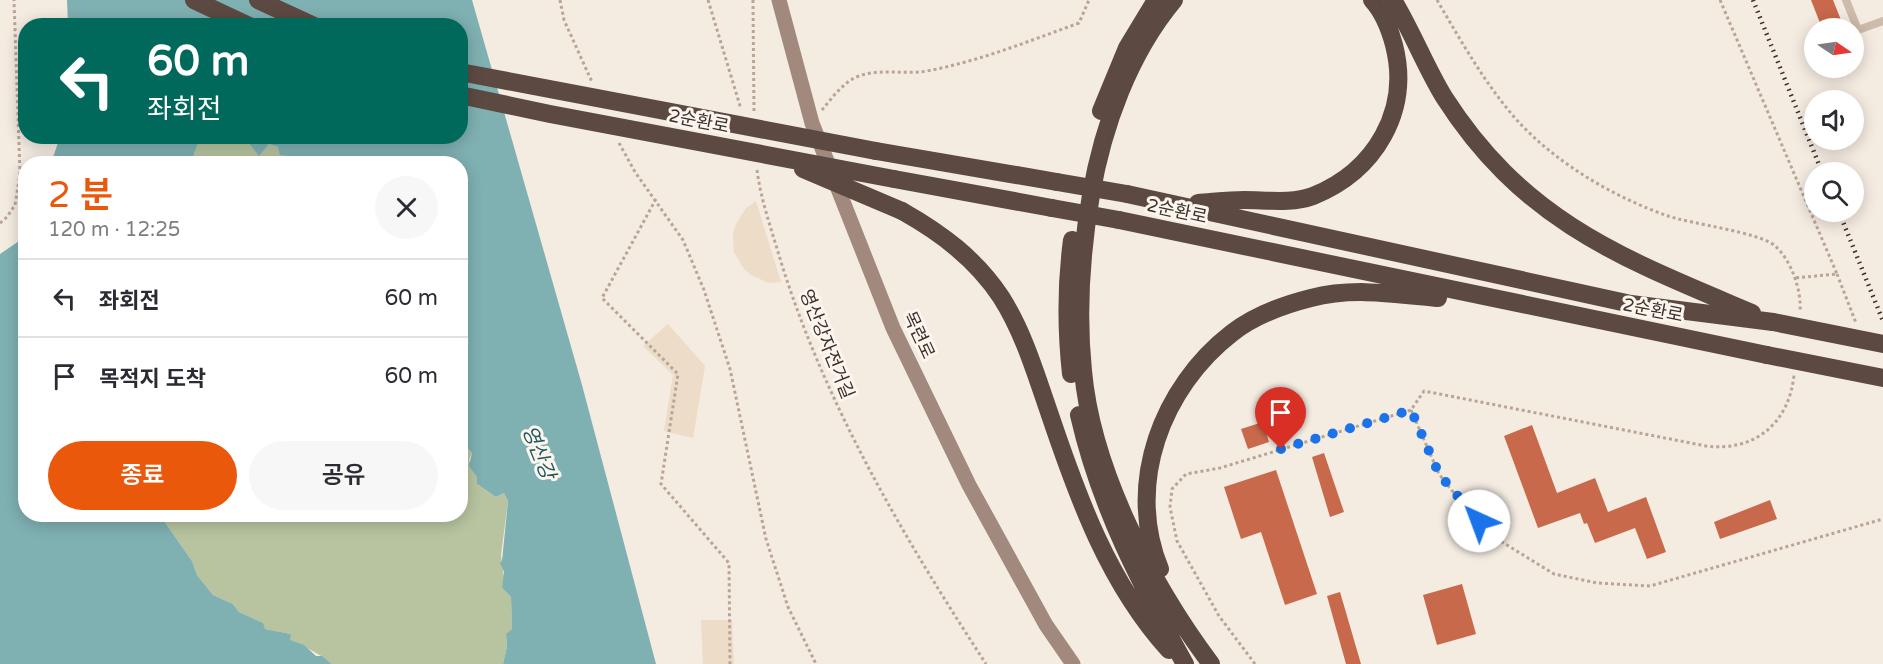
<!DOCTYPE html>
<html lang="ko">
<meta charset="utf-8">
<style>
body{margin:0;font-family:"Varela Round","Noto Sans KR",sans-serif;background:#f7f7f7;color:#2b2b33;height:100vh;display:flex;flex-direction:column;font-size:22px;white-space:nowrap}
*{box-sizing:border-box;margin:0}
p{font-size:20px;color:#7c7c81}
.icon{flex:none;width:33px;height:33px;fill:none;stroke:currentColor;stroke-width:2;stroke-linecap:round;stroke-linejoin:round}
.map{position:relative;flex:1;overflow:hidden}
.panel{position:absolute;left:18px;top:156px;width:450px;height:366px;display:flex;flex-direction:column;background:#fff;border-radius:24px;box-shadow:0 3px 15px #0003}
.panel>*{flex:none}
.hud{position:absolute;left:18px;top:18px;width:450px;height:126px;border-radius:24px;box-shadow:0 3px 15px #0003;background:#00695c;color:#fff;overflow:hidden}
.needle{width:39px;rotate:103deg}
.tools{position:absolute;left:1804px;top:18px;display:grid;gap:12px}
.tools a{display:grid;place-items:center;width:60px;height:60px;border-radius:50%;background:#fff;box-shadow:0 3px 15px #0003;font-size:30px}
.pin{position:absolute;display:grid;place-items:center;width:51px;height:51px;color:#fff;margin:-62px -26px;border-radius:50% 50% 50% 0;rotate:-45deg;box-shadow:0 0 6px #0007}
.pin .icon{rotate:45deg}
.me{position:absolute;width:66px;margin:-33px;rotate:317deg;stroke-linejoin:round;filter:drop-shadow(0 0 4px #0008)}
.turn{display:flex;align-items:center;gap:21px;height:126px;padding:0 30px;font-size:27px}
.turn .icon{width:78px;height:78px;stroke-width:2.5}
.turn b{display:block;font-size:42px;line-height:51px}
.round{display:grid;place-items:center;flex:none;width:63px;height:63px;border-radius:32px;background:#f7f7f7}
.summary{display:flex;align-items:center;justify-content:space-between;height:102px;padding:0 30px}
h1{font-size:36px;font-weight:600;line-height:45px;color:#ea580c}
.button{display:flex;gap:12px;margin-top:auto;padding:12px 30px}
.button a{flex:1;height:69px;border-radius:36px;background:#ea580c;color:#fff;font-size:24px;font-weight:600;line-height:69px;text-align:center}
.button a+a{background:#f7f7f7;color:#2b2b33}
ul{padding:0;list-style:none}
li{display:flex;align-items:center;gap:18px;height:78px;padding:0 30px;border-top:2px solid #e1e1e2}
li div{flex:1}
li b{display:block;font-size:22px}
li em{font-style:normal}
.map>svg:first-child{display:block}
.green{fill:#b8c4a0}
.plaza{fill:#ecdcc8}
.water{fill:#7fb0b2}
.building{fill:#c8694b}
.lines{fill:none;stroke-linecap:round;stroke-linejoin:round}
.path{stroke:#b9a596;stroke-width:3;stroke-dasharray:3 3;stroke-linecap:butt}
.lane{stroke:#cdbbac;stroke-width:8}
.secondary{stroke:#a18a7d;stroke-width:15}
.highway{stroke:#5c4a42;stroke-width:18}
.rail{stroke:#3b302b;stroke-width:4.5;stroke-dasharray:1.5 4.5;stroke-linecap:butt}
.highway-bridge{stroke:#5c4a42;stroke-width:18}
.route{stroke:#1a73e8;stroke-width:10;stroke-dasharray:0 18}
.labels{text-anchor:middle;stroke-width:6;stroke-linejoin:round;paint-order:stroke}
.street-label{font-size:18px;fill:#3b302b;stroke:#fbf5ee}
.water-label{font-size:20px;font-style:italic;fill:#1f5a5e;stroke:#fbf5ee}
</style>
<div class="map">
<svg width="1883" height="664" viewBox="0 0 1883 664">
<rect width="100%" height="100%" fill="#f4ebe1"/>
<path class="green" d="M200,136L244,137L259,155L269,144L278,147L300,163L191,164Z
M461,432L464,435L466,448L472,453L469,460L477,477V484L496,497L504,493L508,501L501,555L504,579L502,588L511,597L512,629L506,635L507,647L503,664H332C319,653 305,647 289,640L291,634L265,629L258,621L239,612L233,604L213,595L197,575L192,561L162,518L156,515L460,514Z"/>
<path class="plaza" d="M756,201L781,282L769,283L751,275L744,269L734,252L733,233L736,224L746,208Z
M668,324L705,366L693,438L664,431L673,375L643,346Z
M701,620H732L734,664H703Z"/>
<path class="water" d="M67,0H472L582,385L656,664H503L507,647L506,634L512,629L511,597L502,588L504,572L500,563L502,561L508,501L504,493L496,497L477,484V477L469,466L472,453L461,442L464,436L460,432V164L300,163L290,156L280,155L278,147L269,144L259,156L244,137L460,136V26L68,25Z
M60,137V136L200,137L191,163H51Z
M25,237L26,514L156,515L162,518L192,561L197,575L213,595L233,604L239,612L263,623L265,629L291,634L290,640L304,645L316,656H322L332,664H0V254Z"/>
<path class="building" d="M1811,0H1833L1843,25L1822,28Z
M1263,422L1269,442L1248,449L1241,429Z
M1532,425L1557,493L1595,478L1608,512L1646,497L1666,552L1647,559L1635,528L1595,543L1587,523L1584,524L1580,513L1538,528L1504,436Z
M1324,453L1344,512L1330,517L1312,457Z
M1276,470L1317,594L1285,605L1261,532L1241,539L1224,487Z
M1770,500L1777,519L1720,539L1714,522Z
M1462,584L1476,634L1437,645L1423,595Z
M1340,592L1361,664H1346L1327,596Z"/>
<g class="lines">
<path class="path" d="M560,0L564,20L592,82
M708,0L741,109
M753,0L754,112
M1437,0C1461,41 1484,82 1515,118C1554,162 1613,197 1668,216C1692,224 1757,232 1774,245C1791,259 1802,291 1800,312
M1720,0L1837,274L1794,278
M822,110C832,98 844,81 859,76C882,68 904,75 927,71C980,61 1029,41 1079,23L1089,0
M619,143L635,172L683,240L704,290L730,369L766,539L788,607L816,664
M757,170C761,201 772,231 781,262C826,406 904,538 986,664
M656,199L602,298L678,374L661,484L729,563L730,664
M0,223L7,217L15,205L20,174L14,0
M1837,274L1856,323
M1411,410L1439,474L1464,506L1494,537L1554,574L1597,583L1650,586L1883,519
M1255,664L1219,616L1177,541L1170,507L1172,489L1186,474L1220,468L1411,410L1424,391L1706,446C1754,452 1789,424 1794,375"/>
<path class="lane" d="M1846,0L1858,30L1883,21"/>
<path class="secondary" d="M779,0L812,123L893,328L969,485L1046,625L1073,664"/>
<path class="highway" d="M194,0L249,26
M258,0L314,26
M1174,0C1129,54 1103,126 1091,195C1081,253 1077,312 1083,371C1092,471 1152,585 1211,664
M1393,0C1412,31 1425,66 1444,97C1524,222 1622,258 1752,313
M1101,111L1127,48L1156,0
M876,151L1057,182
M894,179L1052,208
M1127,194L1631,304L1773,322
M1198,203C1213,202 1229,200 1244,200C1266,200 1292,204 1313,196C1375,171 1411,111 1394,45C1390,30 1383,12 1372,0
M902,211C941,233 976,259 1001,297C1024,333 1036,375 1050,415C1078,498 1109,584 1169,650
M1119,220L1767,355
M1071,374C1066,328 1066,285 1072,240
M1079,415C1100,507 1140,583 1185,664
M1160,569C1125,484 1162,387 1232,333C1255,315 1283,305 1311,298C1352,287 1396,294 1438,298"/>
<path class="rail" d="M1753,0L1822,172
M1839,212L1883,321"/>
<path class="highway-bridge" d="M460,72L876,151
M460,95L550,114L894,179
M803,169L902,211
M1057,182L1127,194
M1052,208L1119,220
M1773,322L1883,344
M1767,355L1883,378"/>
</g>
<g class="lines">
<path class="route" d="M1281,449L1411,410L1439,474L1479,521"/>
</g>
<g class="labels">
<g class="street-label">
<text transform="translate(699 121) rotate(11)" y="6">2순환로</text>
<text transform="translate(1177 211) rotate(12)" y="6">2순환로</text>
<text transform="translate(1653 310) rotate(11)" y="6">2순환로</text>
<text transform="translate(919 335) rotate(65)" y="6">목련로</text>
<text transform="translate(827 344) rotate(68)" y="6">영산강자전거길</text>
</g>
<g class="water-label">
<text transform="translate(539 452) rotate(68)" y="7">영산강</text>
</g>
</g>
</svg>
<div class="tools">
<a><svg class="needle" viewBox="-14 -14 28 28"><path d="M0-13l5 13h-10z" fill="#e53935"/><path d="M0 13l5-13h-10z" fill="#7c7c81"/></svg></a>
<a><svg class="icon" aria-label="sound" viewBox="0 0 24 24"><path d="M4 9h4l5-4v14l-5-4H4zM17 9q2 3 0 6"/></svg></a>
<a><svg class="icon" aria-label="search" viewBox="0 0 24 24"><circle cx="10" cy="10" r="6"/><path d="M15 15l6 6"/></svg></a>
</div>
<div class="pin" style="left:1281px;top:449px;background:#d93025"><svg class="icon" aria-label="arrive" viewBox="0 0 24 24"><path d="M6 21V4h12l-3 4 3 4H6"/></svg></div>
<svg class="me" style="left:1479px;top:521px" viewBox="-20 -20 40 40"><circle r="19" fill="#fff"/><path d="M0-13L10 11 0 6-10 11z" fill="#1a73e8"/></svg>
<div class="hud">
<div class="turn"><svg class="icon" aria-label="left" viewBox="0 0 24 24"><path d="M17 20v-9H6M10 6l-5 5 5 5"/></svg><div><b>60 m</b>좌회전</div></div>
</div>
<section class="panel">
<div class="summary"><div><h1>2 분</h1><p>120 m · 12:25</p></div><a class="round"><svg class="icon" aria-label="close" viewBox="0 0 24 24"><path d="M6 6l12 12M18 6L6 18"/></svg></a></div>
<ul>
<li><svg class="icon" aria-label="left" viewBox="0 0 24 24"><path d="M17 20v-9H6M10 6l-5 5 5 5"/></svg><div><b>좌회전</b></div><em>60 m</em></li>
<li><svg class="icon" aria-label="arrive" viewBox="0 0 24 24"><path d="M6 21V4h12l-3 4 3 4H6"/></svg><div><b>목적지 도착</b></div><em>60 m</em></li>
</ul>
<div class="button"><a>종료</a><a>공유</a></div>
</section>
</div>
